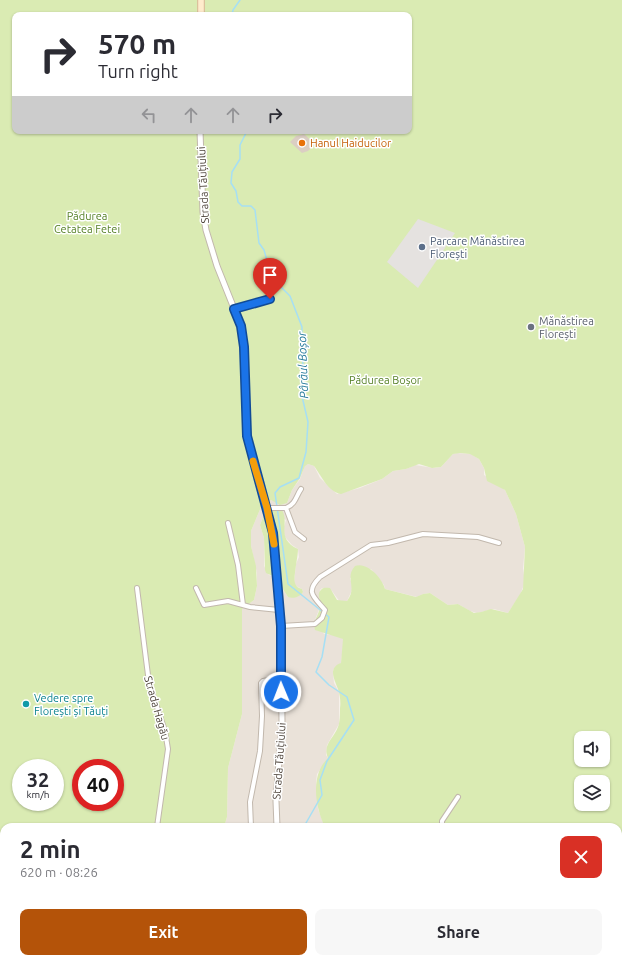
<!DOCTYPE html>
<meta charset="utf-8">
<style>
body{margin:0;font-family:Ubuntu,sans-serif;background:#f7f7f7;color:#2b2b33;height:100vh;display:flex;flex-direction:column;font-size:15px;white-space:nowrap}
*{box-sizing:border-box;margin:0}
p{font-size:13px;color:#7c7c81}
.icon{flex:none;width:22px;height:22px;fill:none;stroke:currentColor;stroke-width:2;stroke-linecap:round;stroke-linejoin:round}
.map{position:relative;flex:1;overflow:hidden}
.sheet{position:absolute;left:0px;top:823px;width:622px;height:140px;display:flex;flex-direction:column;background:#fff;border-radius:12px 12px 0 0;box-shadow:0 1px 3px #0004}
.sheet>*{flex:none}
.top-card{position:absolute;left:12px;top:12px;width:400px;height:122px;border-radius:8px;box-shadow:0 1px 3px #0004;background:#fff;color:#2b2b33;overflow:hidden}
.controls{position:absolute;left:574px;top:731px;display:grid;gap:8px}
.controls a{display:grid;place-items:center;width:36px;height:36px;border-radius:8px;background:#fff;box-shadow:0 1px 3px #0004;font-size:20px}
.speed{position:absolute;left:12px;top:759px;display:flex;gap:8px;font-size:20px;font-weight:700;text-align:center}
.speed>*{display:grid;place-content:center;width:52px;height:52px;border-radius:50%;background:#fff;box-shadow:0 1px 3px #0004;line-height:1}
.speed small{font-size:10px;font-weight:400}
.speed .limit{border:6px solid #d22;background:#fff;color:#111}
.pin{position:absolute;display:grid;place-items:center;width:34px;height:34px;color:#fff;margin:-41px -17px;border-radius:50% 50% 50% 0;rotate:-45deg;box-shadow:0 0 4px #0007}
.pin .icon{rotate:45deg}
.me{position:absolute;width:44px;margin:-22px;rotate:359deg;stroke-linejoin:round;filter:drop-shadow(0 0 3px #0008)}
.turn{display:flex;align-items:center;gap:14px;height:84px;padding:0 20px;font-size:18px}
.turn .icon{width:52px;height:52px;stroke-width:2.5}
.turn b{display:block;font-size:28px;line-height:34px}
.lanes{display:flex;align-items:center;height:38px;padding:0 20px;background:#0003;justify-content:center;gap:20px;direction:ltr}
.lanes .off{opacity:.35}
.round{display:grid;place-items:center;flex:none;width:42px;height:42px;border-radius:8px;background:#f7f7f7}
.summary{display:flex;align-items:center;justify-content:space-between;height:68px;padding:0 20px}
h1{font-size:24px;font-weight:700;line-height:30px}
.action{display:flex;gap:8px;margin-top:auto;padding:8px 20px}
.action a{flex:1;height:46px;border-radius:8px;background:#b45309;color:#fff;font-size:16px;font-weight:700;line-height:46px;text-align:center}
.action a+a{background:#f7f7f7;color:#2b2b33}
.map>svg:first-child{display:block}
.residential{fill:#eae2d9;fill-rule:evenodd}
.green{fill:#daebb3;fill-rule:evenodd}
.parking{fill:#e5e2e0}
.lines{fill:none;stroke-linecap:round;stroke-linejoin:round}
.stream{stroke:#a6dff4;stroke-width:1.5}
.building{fill:#dbcec3}
.minor-casing{stroke:#c2b8ad;stroke-width:6}
.tertiary-casing{stroke:#c2b8ad;stroke-width:7}
.secondary-casing{stroke:#dbc19c;stroke-width:8}
.minor{stroke:#fff;stroke-width:4}
.tertiary{stroke:#fff;stroke-width:5}
.secondary{stroke:#ffebcc;stroke-width:5.5}
.route-casing{stroke:#114b97;stroke-width:10}
.route{stroke:#1a73e8;stroke-width:7}
.slow{stroke:#f59e0b;stroke-width:7}
.food-dot{fill:#e8710a;stroke:#fff;stroke-width:1.5}
.service-dot{fill:#5c6f8a;stroke:#fff;stroke-width:1.5}
.worship-dot{fill:#6b7280;stroke:#fff;stroke-width:1.5}
.culture-dot{fill:#0f9aa8;stroke:#fff;stroke-width:1.5}
.labels{text-anchor:middle;stroke-width:3;stroke-linejoin:round;paint-order:stroke}
.food-label{font-size:11px;fill:#c56008;stroke:#fff;text-anchor:start}
.street-label{font-size:11px;fill:#4b4138;stroke:#fff}
.park-label{font-size:11px;fill:#568127;stroke:#fff}
.service-label{font-size:11px;fill:#4e5e75;stroke:#fff;text-anchor:start}
.worship-label{font-size:11px;fill:#5b616d;stroke:#fff;text-anchor:start}
.culture-label{font-size:11px;fill:#0d838f;stroke:#fff;text-anchor:start}
.water-label{font-size:12px;font-style:italic;fill:#267b9b;stroke:#fff}
</style>
<div class="map">
<svg width="622" height="963" viewBox="0 0 622 963">
<rect width="100%" height="100%" fill="#f6f1eb"/>
<path class="residential" d="M457,453L471,454L479,459L484,468V475L505,490L516,514L525,547L523,568L525,582L520,595L508,613L494,609L477,613L470,611L458,604L448,605L430,593L423,594L417,597L385,589L384,585L371,569L350,578L353,588L347,601L340,602L332,591L326,588H322L320,590L319,597L320,607L315,620L324,634L334,635L344,639L341,663L333,670V673L334,683L339,692V724L327,745L326,755L328,758L317,774L316,782L318,809L325,827H224L227,817L228,768L242,714V609L254,600L257,586V573L251,546V531L261,507L271,500L280,504L287,503L292,490L300,479L305,465L308,464L314,466L320,478L337,494L360,488L382,479L393,471L406,469L415,465L434,468L441,467L453,454ZM269,510L286,520L283,530L285,537L292,545L298,549L299,557L296,564L294,583L296,586L302,589L303,592L298,596L288,597L275,577L269,575L264,566V538L260,525L264,515Z
M276,959H401L407,963H280Z"/>
<path class="green" d="M0,0H622V963H407L402,959H618V827H325C315,807 310,775 328,758C322,745 334,738 338,727C340,722 340,714 340,708C341,703 340,695 338,689C335,680 327,668 341,663L343,639L315,630C312,620 320,615 320,605C321,600 316,594 321,590C323,587 326,588 330,588L337,600L347,601C358,587 344,578 355,566C367,561 383,579 385,589L416,597L423,594L430,593L448,605L458,604L474,613L481,612L491,609L508,613L523,589L525,547L516,514L505,490L487,481L484,468L479,459L470,454L460,453L453,454L441,467L432,468L419,464L406,469L393,471L382,479L341,494C328,492 321,475 314,466L308,464L305,466L300,478L292,490L287,503L280,505L271,500L261,507L251,531V546L256,566L257,586L254,600L242,609V714L228,768L227,817L224,827H4V959H276L280,963H0ZM15,15H409V131H15ZM581,738H603V760H581ZM21,768H55V802H21ZM81,768H115V802H81ZM581,782H603V804H581Z
M269,510H282C290,524 275,538 298,549C298,556 293,579 295,583C296,587 299,588 302,589L303,592C300,597 293,599 288,597L275,577L266,573L265,570L264,538L260,525L264,515Z"/>
<path class="parking" d="M418,219L455,233L418,288L387,262Z"/>
<g class="lines">
<path class="stream" d="M232,15L233,10L240,0
M247,131L240,145V159L232,172L231,183L236,191L238,202L242,206H251L255,210L259,243L264,250L272,278L290,296L302,327L301,351L304,371L301,392L308,422L306,452L299,478L280,487L275,493L288,584L329,617L322,657L316,672L329,685L347,697L354,720L327,761L320,780L322,795L306,823V827
M361,959L370,963"/>
</g>
<path class="building" d="M304,134L315,144L308,151L302,153L290,142L296,136Z"/>
<g class="lines">
<g class="minor-casing">
<path id="minor" d="M234,309L270,299
M267,508H286L295,532L304,539
M286,508C296,504 296,496 301,489
M228,523L238,565L243,605
M137,588L149,683L165,731L168,749L157,827
M196,588L204,605L228,601L250,607L279,610
M281,626L315,624L322,618L325,610C313,596 305,592 320,577L371,545L388,543L423,534L478,537L499,543
M251,827L250,802L260,751L262,716L261,683L263,681L280,678
M442,827V821L458,797
M0,842L4,846
M72,959V963
M272,959L276,963
M394,959L399,963
M442,959L444,963
M349,963L350,959"/>
</g>
<g class="tertiary-casing">
<path id="tertiary" d="M200,131L203,212L206,230L217,266L241,326L244,347L247,436L273,533L281,626L282,722L276,801L277,827
M335,959L337,963"/>
</g>
<g class="secondary-casing">
<path id="secondary" d="M201,15V0"/>
</g>
<use href="#minor" class="minor"/>
<use href="#tertiary" class="tertiary"/>
<use href="#secondary" class="secondary"/>
</g>
<g class="lines">
<g class="route-casing">
<path id="route" d="M270,299L234,309L241,326L244,347L247,436L273,533L281,626V692"/>
</g>
<use href="#route" class="route"/>
<path class="slow" d="M253,461L267,508L274,544"/>
</g>
<circle class="food-dot" cx="302" cy="143" r="4"/>
<circle class="service-dot" cx="422" cy="247" r="4"/>
<circle class="worship-dot" cx="531" cy="327" r="4"/>
<circle class="culture-dot" cx="26" cy="704" r="4"/>
<g class="labels">
<g class="food-label">
<text x="310" y="147">Hanul Haiducilor</text>
</g>
<g class="street-label">
<text transform="translate(203 185) rotate(-93)" y="4">Strada Tăuțiului</text>
<text transform="translate(157 708) rotate(74)" y="4">Strada Hagău</text>
<text transform="translate(279 761) rotate(-86)" y="4">Strada Tăuțiului</text>
</g>
<g class="park-label">
<text x="87" y="220">Pădurea<tspan x="87" dy="13">Cetatea Fetei</tspan></text>
<text x="385" y="384">Pădurea Boșor</text>
</g>
<g class="service-label">
<text x="430" y="245">Parcare Mănăstirea<tspan x="430" dy="13">Florești</tspan></text>
</g>
<g class="worship-label">
<text x="539" y="325">Mănăstirea<tspan x="539" dy="13">Florești</tspan></text>
</g>
<g class="culture-label">
<text x="34" y="702">Vedere spre<tspan x="34" dy="13">Florești și Tăuți</tspan></text>
</g>
<g class="water-label">
<text transform="translate(303 365) rotate(-92)" y="4">Pârâul Boșor</text>
</g>
</g>
</svg>
<div class="controls">
<a><svg class="icon" aria-label="sound" viewBox="0 0 24 24"><path d="M4 9h4l5-4v14l-5-4H4zM17 9q2 3 0 6"/></svg></a>
<a><svg class="icon" aria-label="layers" viewBox="0 0 24 24"><path d="M12 4l9 5-9 5-9-5zM3 14l9 5 9-5"/></svg></a>
</div>
<div class="speed"><div>32<small>km/h</small></div><div class="limit">40</div></div>
<div class="pin" style="left:270px;top:299px;background:#d93025"><svg class="icon" aria-label="arrive" viewBox="0 0 24 24"><path d="M6 21V4h12l-3 4 3 4H6"/></svg></div>
<svg class="me" style="left:281px;top:692px" viewBox="-20 -20 40 40"><circle r="17" fill="#1a73e8" stroke="#fff" stroke-width="3"/><path d="M0-11L8 9 0 5-8 9z" fill="#fff"/></svg>
<div class="top-card">
<div class="turn"><svg class="icon" aria-label="right" viewBox="0 0 24 24"><path d="M7 20v-9h11M14 6l5 5-5 5"/></svg><div><b>570 m</b>Turn right</div></div>
<div class="lanes"><svg class="icon off" aria-label="left" viewBox="0 0 24 24"><path d="M17 20v-9H6M10 6l-5 5 5 5"/></svg><svg class="icon off" aria-label="ahead" viewBox="0 0 24 24"><path d="M12 20V5M6 11l6-6 6 6"/></svg><svg class="icon off" aria-label="ahead" viewBox="0 0 24 24"><path d="M12 20V5M6 11l6-6 6 6"/></svg><svg class="icon" aria-label="right" viewBox="0 0 24 24"><path d="M7 20v-9h11M14 6l5 5-5 5"/></svg></div>
</div>
<section class="sheet">
<div class="summary"><div><h1>2 min</h1><p>620 m · 08:26</p></div><a class="round" style="background:#d93025;color:#fff"><svg class="icon" aria-label="close" viewBox="0 0 24 24"><path d="M6 6l12 12M18 6L6 18"/></svg></a></div>
<div class="action"><a>Exit</a><a>Share</a></div>
</section>
</div>
